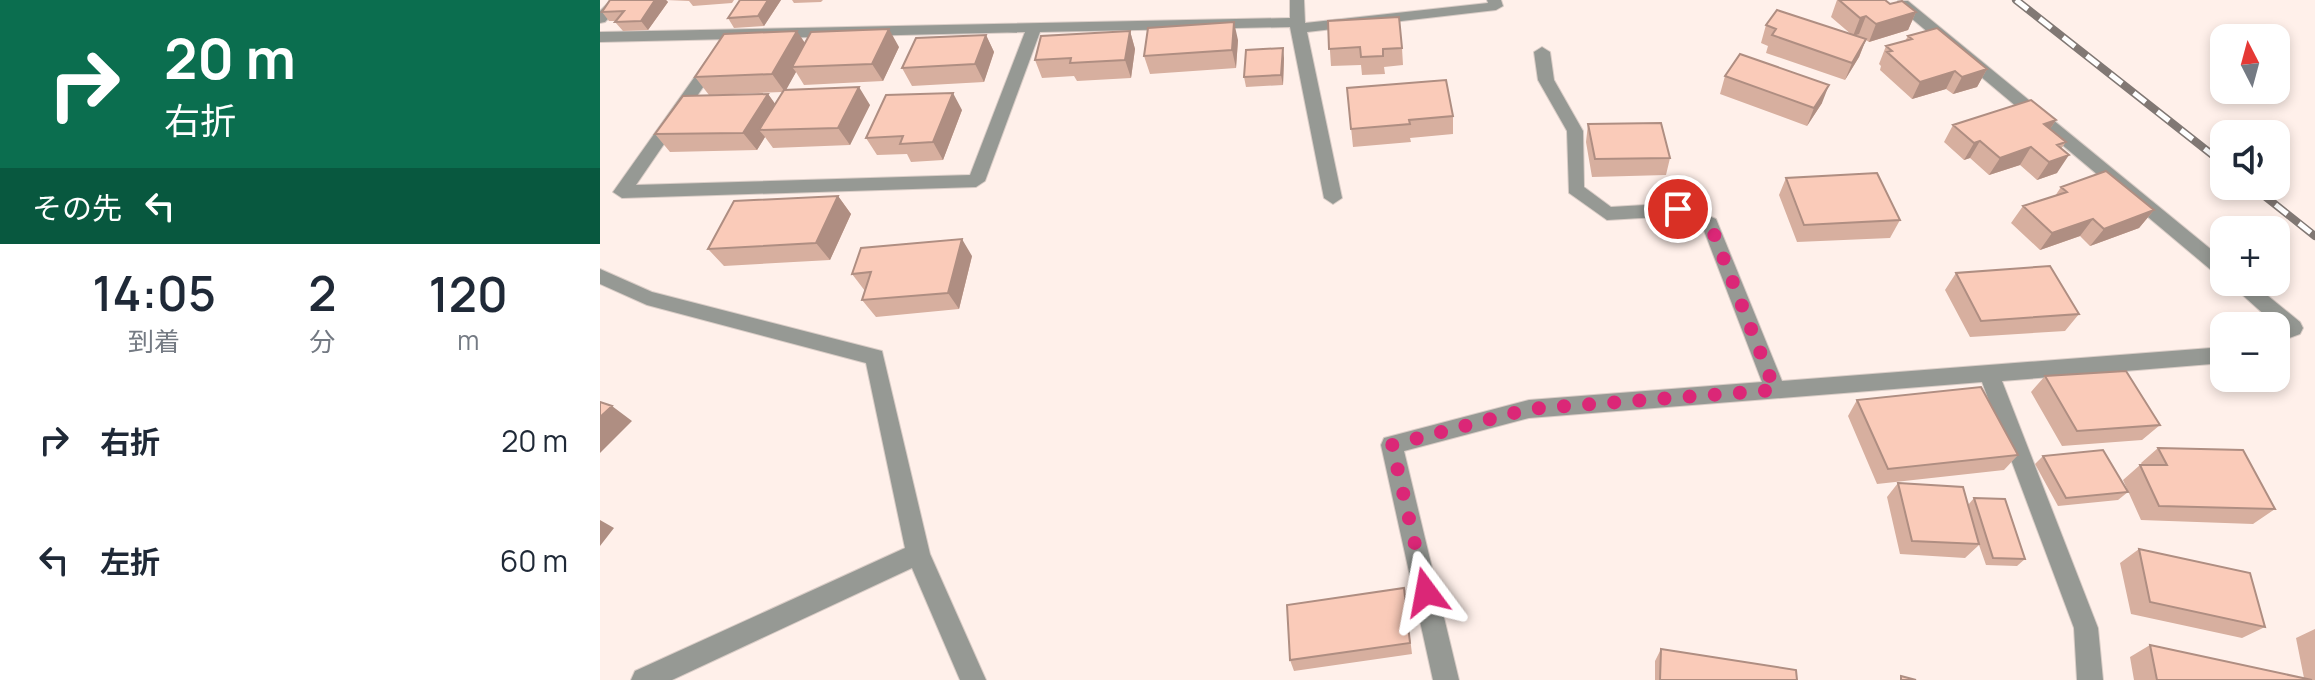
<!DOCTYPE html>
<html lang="ja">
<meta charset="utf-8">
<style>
body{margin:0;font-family:Manrope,"Noto Sans JP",sans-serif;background:#f6f6f7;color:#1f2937;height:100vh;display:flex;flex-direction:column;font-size:30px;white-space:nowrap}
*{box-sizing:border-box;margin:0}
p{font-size:26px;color:#747a83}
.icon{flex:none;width:44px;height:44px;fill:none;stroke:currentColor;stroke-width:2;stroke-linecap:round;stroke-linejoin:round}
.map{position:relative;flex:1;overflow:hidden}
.details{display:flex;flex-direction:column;background:#fff;width:600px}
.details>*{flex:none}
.hud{background:#0b6e4f;color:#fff;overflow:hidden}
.needle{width:52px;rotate:354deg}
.fabs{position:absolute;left:1610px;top:24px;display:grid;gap:16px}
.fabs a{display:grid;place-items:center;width:80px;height:80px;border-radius:16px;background:#fff;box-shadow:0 4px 12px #0003;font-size:40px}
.pin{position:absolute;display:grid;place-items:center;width:68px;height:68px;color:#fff;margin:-34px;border:4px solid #fff;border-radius:50%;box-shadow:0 2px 8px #0007}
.me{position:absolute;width:88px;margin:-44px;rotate:347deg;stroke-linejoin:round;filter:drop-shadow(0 0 6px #0008)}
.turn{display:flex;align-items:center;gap:28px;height:168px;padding:0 32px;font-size:36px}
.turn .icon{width:104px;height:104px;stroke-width:2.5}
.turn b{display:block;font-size:56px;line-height:68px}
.then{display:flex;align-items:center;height:76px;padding:0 32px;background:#0003;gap:16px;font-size:30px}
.eta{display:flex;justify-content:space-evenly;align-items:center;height:136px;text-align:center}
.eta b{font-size:48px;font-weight:600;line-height:56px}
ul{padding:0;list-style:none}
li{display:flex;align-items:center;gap:24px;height:120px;padding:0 32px}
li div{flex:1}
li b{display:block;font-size:30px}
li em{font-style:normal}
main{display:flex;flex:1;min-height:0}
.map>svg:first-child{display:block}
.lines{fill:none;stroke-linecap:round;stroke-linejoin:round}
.minor-casing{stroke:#dacdc7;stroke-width:2}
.minor{fill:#969994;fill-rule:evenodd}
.rail-casing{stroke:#817874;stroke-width:8}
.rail{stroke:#fff;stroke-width:5;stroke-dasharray:15;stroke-linecap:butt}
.wall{fill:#d7af9f}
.shaded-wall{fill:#af8e82}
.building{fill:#facbb9;stroke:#af8e82;stroke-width:2}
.route{stroke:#db2777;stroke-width:14;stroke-dasharray:0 25.2}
</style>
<main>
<section class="details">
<div class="hud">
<div class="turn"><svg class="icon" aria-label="right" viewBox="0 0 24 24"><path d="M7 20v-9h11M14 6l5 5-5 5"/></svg><div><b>20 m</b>右折</div></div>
<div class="then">その先<svg class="icon" aria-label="left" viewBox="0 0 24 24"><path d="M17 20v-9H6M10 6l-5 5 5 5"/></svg></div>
</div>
<div class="eta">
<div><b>14:05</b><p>到着</p></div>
<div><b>2</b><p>分</p></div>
<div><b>120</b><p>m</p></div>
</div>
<ul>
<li><svg class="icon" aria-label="right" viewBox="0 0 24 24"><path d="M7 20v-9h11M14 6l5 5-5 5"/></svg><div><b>右折</b></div><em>20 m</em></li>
<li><svg class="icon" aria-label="left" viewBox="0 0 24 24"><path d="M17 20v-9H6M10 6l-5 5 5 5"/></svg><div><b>左折</b></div><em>60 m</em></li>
</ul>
</section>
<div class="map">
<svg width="1715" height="680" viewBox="0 0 1715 680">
<rect width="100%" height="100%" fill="#fff0ea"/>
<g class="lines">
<g class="minor-casing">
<path id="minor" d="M11,0H26L5,22L0,23V11Z
M690,0H704L705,23L888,3L887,0H901L903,6L896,10L707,32L742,198L733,204L724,198L690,27L440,32L385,181L376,187L22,198L13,192L108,58L113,56L121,61L36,185L370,175L425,32L0,42V32L690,18Z
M1298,1H1308L1624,260V277L1617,275L1298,7Z
M942,47L950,52L954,80L983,131L984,187L1011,207L1078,203L1116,219L1182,381L1624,347V363L1402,381L1498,628L1503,680H1477L1474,628L1382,382L929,418L804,451L859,680H833L781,445L784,438L929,400L1162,382L1103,228L1076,216L1007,220L969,193L967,131L938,80L934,52Z
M0,269L52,292L282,351L330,554L386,680H360L312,568L72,680H31L35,671L305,548L266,363L47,305L0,284Z
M1628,282H1651L1700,322L1703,328L1700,334L1676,343L1677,326Z"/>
</g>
<use href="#minor" class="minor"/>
<g class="rail-casing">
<path id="rail" d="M1416,0L1624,164
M1652,186L1715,236"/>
</g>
<use href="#rail" class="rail"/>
</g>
<path class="wall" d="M10,0H134L132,3L93,6L89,1L66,0L68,2L48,30L23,31L15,22L16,21H9L2,12Z
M140,0H181L164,26L134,28L128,18Z
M192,0H223L221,2L194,3Z
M1237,0H1285L1290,4L1316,12L1308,30L1269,42L1266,40L1259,57L1245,80L1166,53L1168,46L1161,43L1166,25L1252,35L1231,17Z
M728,21L802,48L803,65L784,67L785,74L762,75L761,65L731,66Z
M530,31L535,49L531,78L477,81L474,76L442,78L435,60Z
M386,35L394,52L384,82L312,86L302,68Z
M1308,36L1387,69L1377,87L1353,94L1346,89L1312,99L1280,70L1281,66L1279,64L1286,46L1305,41Z
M638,40L636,68L550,74L544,56Z
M205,44L299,47L283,81L204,85L196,72L186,89L270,105L250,145L173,148L165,137L157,150L70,152L55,134L168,94L175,104L182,92L109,95L95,77Z
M684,58L683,85L646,87L644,77Z
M1125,76L1222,103L1207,126L1120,94Z
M747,88L853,116V134L810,138L811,142L753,147Z
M362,110L343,160L311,162L307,154L277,155L266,138Z
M1456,120L1450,129L1466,142L1461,149L1457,173L1437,180L1420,165L1389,175L1370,158L1364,160L1344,142L1353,125Z
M988,124L1070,158L1066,175L992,177L986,142Z
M1186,178L1300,220L1290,238L1197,242L1179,195Z
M1461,187L1554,210L1539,228L1490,246L1480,236L1440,250L1411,223L1423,206L1455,196Z
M238,196L251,214L230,260L124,266L108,249Z
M372,256L359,309L276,317L262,300L265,291L252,274Z
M1356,273L1479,314L1465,331L1370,337L1345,290Z
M1445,376L1560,425L1542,440L1462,446L1431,392Z
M1257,400L1418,455L1404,470L1277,484L1248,416Z
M1558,448L1675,509L1653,524L1541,520L1523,480L1540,465H1542L1541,463Z
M1443,456L1528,492L1518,500L1458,506L1435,464Z
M1298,483L1368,505L1374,498L1425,559L1417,566L1386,565L1379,545L1365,558L1300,554L1287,497Z
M1539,549L1665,627L1642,638L1531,614L1520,563Z
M804,588L812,654L694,671L690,660Z
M1715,629V680H1534L1530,657L1550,645L1704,678L1696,638Z
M1061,649L1197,680H1055V661Z"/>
<path class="shaded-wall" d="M55,0H66L68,2L48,30L41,21Z
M168,0H181L164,26L158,16Z
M1316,12L1308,30L1269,42L1276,24Z
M1266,16L1259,34L1253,36L1260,18Z
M634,22L638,40L636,68L632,50Z
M289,29L299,47L283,81L272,64Z
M197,31L209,49L192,67L196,72L185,92L172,74Z
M530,31L535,49L531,78L525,60Z
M386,35L394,52L384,82L375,64Z
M1266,39L1259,57L1245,80L1252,63Z
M683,48L684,58L683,85L681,75Z
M1387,69L1377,87L1353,94L1362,77Z
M1355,71L1346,89L1312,99L1320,82Z
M1229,85L1222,103L1207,126L1214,108Z
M259,87L270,105L250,145L238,128Z
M353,93L362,110L343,160L333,142Z
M168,94L181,112L159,130L165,137L157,150L143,133Z
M1456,120L1444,138V124Z
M1380,141L1370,158L1364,160L1374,143Z
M1431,147L1420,165L1389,175L1400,158Z
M1469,155L1457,173L1437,180L1449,162Z
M238,196L251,214L230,260L216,243Z
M1554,210L1539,228L1490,246L1504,229Z
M1493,219L1480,236L1440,250L1452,233Z
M362,239L372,256L359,309L348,293Z
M12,406L32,421L0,453V417Z
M0,520L14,528L0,546Z"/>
<path class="building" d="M10,0H55L41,21L15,22L24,11L2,12Z
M140,0H168L158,16L128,18Z
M1239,0H1285L1290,4L1302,1L1316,12L1276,24L1266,16L1260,18Z
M1177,10L1266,39L1252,63L1172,35L1176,29L1166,25Z
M799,17L802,48L783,49V56L761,57L760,47L729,49L728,21Z
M634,22L632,50L544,56L548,28Z
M1337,28L1387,69L1362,77L1355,71L1320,82L1287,52L1292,51L1286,46L1312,39L1308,36Z
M289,29L272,64L192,67L211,32Z
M197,31L172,74L95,77L124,34Z
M530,31L525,60L470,63L471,58L435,60L441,36Z
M386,35L375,64L302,68L316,38Z
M683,48L681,75L644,77L646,50Z
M1140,54L1229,85L1214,108L1125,76Z
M846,80L853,116L809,120L810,124L751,129L747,88Z
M259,87L238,128L159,130L184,90Z
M353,93L333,142L300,144L303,136L266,138L286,95Z
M168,94L143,133L55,134L83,96Z
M1431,100L1456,120L1444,124L1466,142L1457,145L1469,155L1449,162L1431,147L1400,158L1380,141L1374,143L1353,125Z
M1061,123L1070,158L995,159L988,124Z
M1506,171L1554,210L1504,229L1493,219L1452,233L1423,206L1467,192L1461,187Z
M1277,173L1300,220L1204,225L1186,178Z
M238,196L216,243L108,249L134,201Z
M362,239L348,293L262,300L271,272L252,274L261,248Z
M1450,266L1479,314L1381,321L1356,273Z
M1526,371L1560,425L1477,431L1445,376Z
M1381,387L1418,455L1288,469L1257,400Z
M0,402L12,406L0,417Z
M1558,448L1643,450L1675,509L1559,506L1540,465H1567Z
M1503,450L1528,492L1466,498L1443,456Z
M1298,483L1363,487L1379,544L1312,541Z
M1374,498L1405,499L1425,559L1393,558Z
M1539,549L1650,573L1665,627L1550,602Z
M804,588L810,643L690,660L687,605Z
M1550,645L1712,680H1557Z
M1061,649L1196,670L1197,680H1060Z
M1301,676L1316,680H1301Z"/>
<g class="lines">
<path class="route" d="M826,592L792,445L929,409L1175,390L1110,224L1078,209"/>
</g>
</svg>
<div class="fabs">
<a><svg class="needle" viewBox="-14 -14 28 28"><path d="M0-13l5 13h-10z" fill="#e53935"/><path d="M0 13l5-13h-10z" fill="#747a83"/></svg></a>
<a><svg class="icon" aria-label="sound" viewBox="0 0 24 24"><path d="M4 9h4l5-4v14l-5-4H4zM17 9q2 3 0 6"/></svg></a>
<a>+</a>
<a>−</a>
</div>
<div class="pin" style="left:1078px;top:209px;background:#d93025"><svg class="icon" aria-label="arrive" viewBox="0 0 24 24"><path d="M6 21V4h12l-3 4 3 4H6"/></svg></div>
<svg class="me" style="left:826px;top:592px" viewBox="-20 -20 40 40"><path d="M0-17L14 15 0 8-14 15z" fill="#db2777" stroke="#fff" stroke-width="4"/></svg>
</div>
</main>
